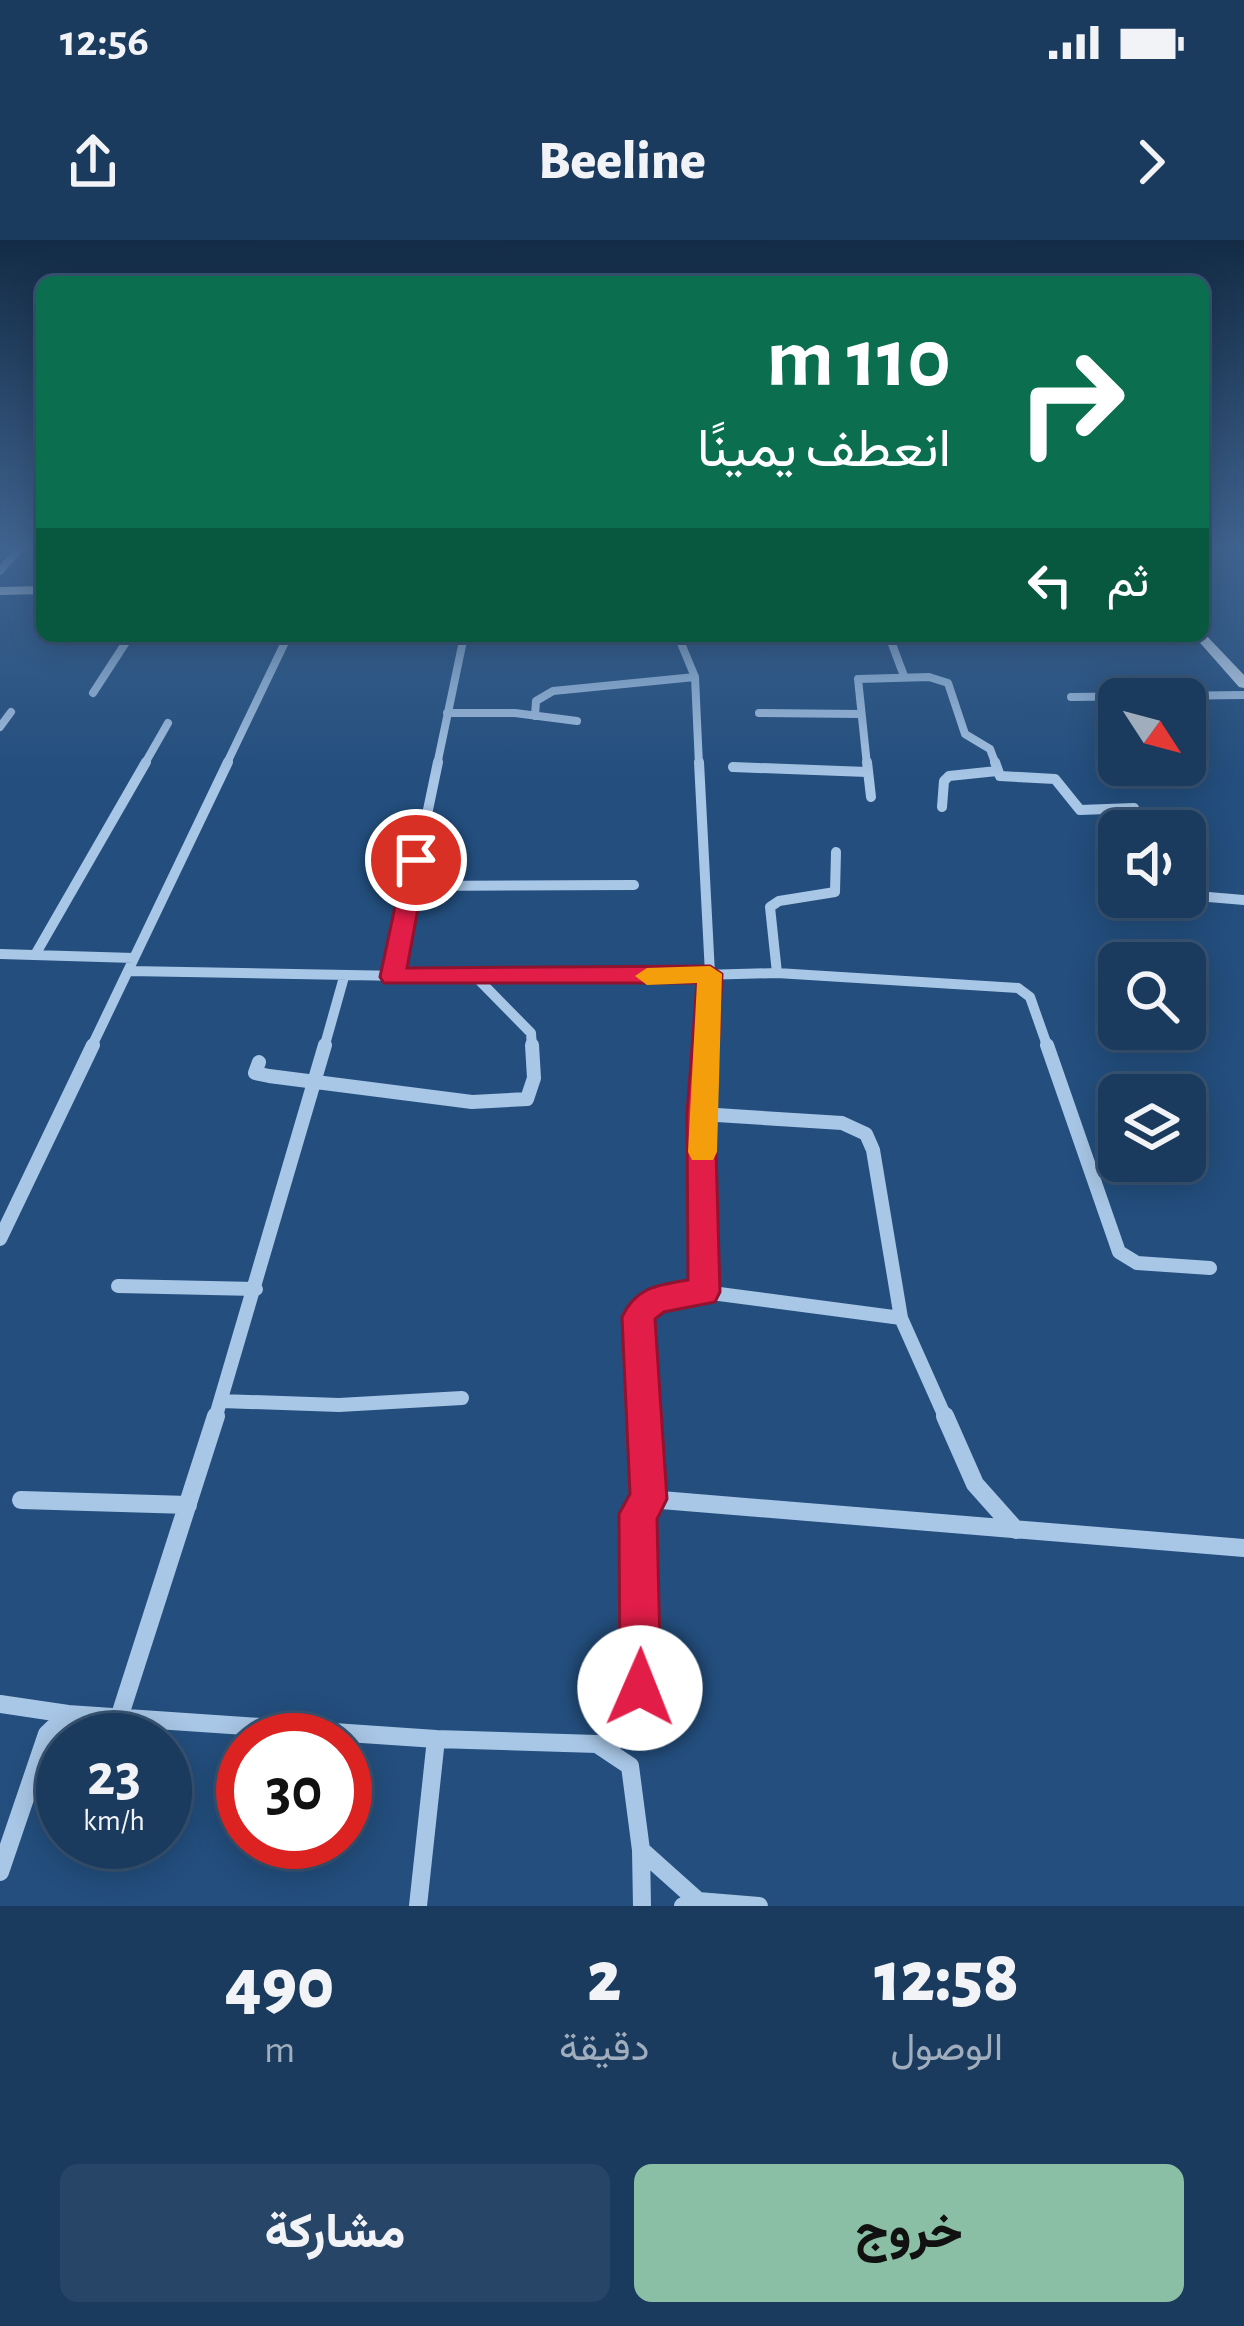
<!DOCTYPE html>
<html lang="ar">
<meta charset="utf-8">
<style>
body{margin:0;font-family:"Alegreya Sans",Vazirmatn,sans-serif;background:#274567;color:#f1f3f6;direction:rtl;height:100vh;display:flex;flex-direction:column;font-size:45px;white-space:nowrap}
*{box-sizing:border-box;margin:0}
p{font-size:39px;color:#9fadbc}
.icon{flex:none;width:66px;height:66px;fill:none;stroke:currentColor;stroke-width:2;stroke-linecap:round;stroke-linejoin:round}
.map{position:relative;height:1666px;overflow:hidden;direction:ltr}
.details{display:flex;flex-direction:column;background:#1a3a5e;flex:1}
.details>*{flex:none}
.hud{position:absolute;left:36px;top:36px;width:1173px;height:366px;border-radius:18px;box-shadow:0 6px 30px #0003,0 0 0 3px #385473;direction:rtl;background:#0b6e4f;color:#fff;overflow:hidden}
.needle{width:78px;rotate:126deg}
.controls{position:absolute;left:1098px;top:438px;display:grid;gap:24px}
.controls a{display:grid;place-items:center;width:108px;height:108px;border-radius:18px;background:#1a3a5e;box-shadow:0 6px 30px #0003,0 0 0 3px #385473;font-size:60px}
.speed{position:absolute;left:36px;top:1473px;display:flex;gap:24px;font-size:60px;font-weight:700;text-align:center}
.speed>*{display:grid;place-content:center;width:156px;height:156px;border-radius:50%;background:#1a3a5e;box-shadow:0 6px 30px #0003,0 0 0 3px #385473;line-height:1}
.speed small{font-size:30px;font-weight:400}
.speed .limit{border:18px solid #d22;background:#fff;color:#111}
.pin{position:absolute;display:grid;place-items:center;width:102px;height:102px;color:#fff;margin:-51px;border:6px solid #fff;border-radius:50%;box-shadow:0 3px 12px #0007}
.me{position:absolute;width:132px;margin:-66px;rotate:1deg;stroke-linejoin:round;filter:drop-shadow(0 0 9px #0008)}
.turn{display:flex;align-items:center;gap:42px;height:252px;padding:0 60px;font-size:54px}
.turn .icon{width:156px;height:156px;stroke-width:2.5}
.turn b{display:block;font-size:84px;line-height:102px}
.then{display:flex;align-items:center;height:114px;padding:0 60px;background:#0003;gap:24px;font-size:45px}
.eta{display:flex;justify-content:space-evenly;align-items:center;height:204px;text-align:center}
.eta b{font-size:72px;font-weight:800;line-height:84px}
.cta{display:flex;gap:24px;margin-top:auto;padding:24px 60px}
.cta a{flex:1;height:138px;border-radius:18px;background:#8abfa5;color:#111;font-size:48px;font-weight:800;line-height:138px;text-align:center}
.cta a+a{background:#274567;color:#f1f3f6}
.status{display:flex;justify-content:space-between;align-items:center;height:84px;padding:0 60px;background:#1a3a5e;direction:ltr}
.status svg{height:33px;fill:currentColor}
header{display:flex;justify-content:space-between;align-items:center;height:156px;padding:0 60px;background:#1a3a5e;font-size:54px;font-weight:800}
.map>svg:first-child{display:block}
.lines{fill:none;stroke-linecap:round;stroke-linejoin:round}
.minor-far3{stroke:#a8c6e6;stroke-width:8}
.minor-far2{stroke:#a8c6e6;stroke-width:10}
.minor-far1{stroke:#a8c6e6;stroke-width:14}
.minor{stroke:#a8c6e6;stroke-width:18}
.secondary{fill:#d1e2f5;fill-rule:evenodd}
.primary{fill:#e8f1fd;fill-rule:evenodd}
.route{fill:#e11d48;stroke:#92132f;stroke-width:3}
.slow{fill:#f59e0b}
</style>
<div class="status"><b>12:56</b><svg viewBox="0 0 49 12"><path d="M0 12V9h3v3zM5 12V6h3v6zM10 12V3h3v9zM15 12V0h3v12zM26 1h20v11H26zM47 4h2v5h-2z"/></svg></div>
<header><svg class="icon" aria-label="forward" viewBox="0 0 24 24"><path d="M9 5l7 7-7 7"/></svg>Beeline<svg class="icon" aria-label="share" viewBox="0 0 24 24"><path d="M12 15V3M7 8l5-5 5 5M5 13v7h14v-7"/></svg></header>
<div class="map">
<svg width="1244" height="1666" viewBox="0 0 1244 1666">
<rect width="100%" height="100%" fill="#234e7d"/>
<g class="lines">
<path class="minor-far3" d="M0,331L20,308
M678,396L695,437L699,525
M889,396L904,436
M93,453L130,396
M1071,457L1244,455
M447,473H515L577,481
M759,473L860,474
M535,476L536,461L553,451L695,437
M0,487L11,472
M144,525L168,483
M226,525L288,396
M437,525L464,396
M867,525L858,439L929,437L948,443L965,494L990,509L996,525"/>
<path class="minor-far2" d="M699,522L710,734L705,808
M867,522L871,557
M995,522L1000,536L1055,539L1080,570L1134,568
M733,527L867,532
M942,567L944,541L949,536L997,531
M411,646L634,645
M1185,655L1244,660
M0,714L134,718
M35,715L146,522
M129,731L558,739L777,733L1018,748L1030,757L1048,808
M777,733L770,667L779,661L835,652L836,612
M393,737L438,522
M477,738L531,793L532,808
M91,808L228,522
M324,808L344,737"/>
<path class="minor-far1" d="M1047,805L1119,1012L1137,1023L1210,1028
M259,822L255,833L269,836L472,862L527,859L534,838L532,805
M701,874L842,883L866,894L873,910L901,1078
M0,999L93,805
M118,1046L256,1049
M704,1052L901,1078L946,1179
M221,1161L339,1165L462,1158
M215,1179L325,805
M644,1179L638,1077L658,1060L704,1052L701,874L705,805"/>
<path class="minor" d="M644,1176L649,1259
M945,1176L975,1244L1016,1290
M21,1260L188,1265
M0,1464L68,1474L436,1499L597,1504L630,1526L641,1610L642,1666
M120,1475L216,1176
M610,1509L640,1448L642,1432L638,1274L649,1259L1244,1308
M641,1610L698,1661
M0,1632L47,1494L68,1474
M418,1666L436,1499
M683,1666L698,1661L759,1666"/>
<path class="secondary" d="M1203,392L1244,435V448L1239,447L1194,396H1203Z"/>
<path class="primary" d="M42,346V354L0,355V347Z"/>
</g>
<linearGradient id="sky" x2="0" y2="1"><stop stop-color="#132b45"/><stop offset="0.57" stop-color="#3f638f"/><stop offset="1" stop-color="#3f638f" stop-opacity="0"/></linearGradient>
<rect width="1244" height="541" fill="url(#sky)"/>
<path class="route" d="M416,614L427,620L407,728L710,726L722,734L715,874L720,1052L715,1062L664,1072L655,1079L667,1259L657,1279L661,1448L655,1463L640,1469L626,1463L620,1448L619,1274L630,1254L622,1077C636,1047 658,1045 688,1040L687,874L697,743H384L380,737L405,620Z"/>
<path class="slow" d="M710,726L722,734L717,912L713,920H692L688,912L697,743L647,745L635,736L647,728Z"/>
</svg>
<div class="controls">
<a><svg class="needle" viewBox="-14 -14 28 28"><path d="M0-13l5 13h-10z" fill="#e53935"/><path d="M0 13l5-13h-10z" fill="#9fadbc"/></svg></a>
<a><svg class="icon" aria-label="sound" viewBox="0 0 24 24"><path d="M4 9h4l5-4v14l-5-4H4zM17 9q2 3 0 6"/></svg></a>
<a><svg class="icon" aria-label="search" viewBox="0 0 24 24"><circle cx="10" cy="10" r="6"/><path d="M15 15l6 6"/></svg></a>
<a><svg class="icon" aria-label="layers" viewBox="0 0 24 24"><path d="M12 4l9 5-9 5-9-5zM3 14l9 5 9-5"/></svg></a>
</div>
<div class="speed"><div>23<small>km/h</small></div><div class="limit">30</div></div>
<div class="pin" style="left:416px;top:620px;background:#d93025"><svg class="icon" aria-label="arrive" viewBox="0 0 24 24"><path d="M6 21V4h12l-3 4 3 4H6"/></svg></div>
<svg class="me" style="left:640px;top:1448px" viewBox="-20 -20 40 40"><circle r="19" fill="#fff"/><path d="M0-13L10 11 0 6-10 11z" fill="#e11d48"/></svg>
<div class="hud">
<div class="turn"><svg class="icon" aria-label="right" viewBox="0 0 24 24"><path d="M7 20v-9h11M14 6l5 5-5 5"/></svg><div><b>110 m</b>انعطف يمينًا</div></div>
<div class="then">ثم<svg class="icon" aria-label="left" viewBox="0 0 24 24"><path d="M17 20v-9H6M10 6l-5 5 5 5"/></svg></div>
</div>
</div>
<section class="details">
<div class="eta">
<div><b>12:58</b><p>الوصول</p></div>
<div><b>2</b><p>دقيقة</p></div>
<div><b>490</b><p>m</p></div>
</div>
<div class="cta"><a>خروج</a><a>مشاركة</a></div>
</section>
